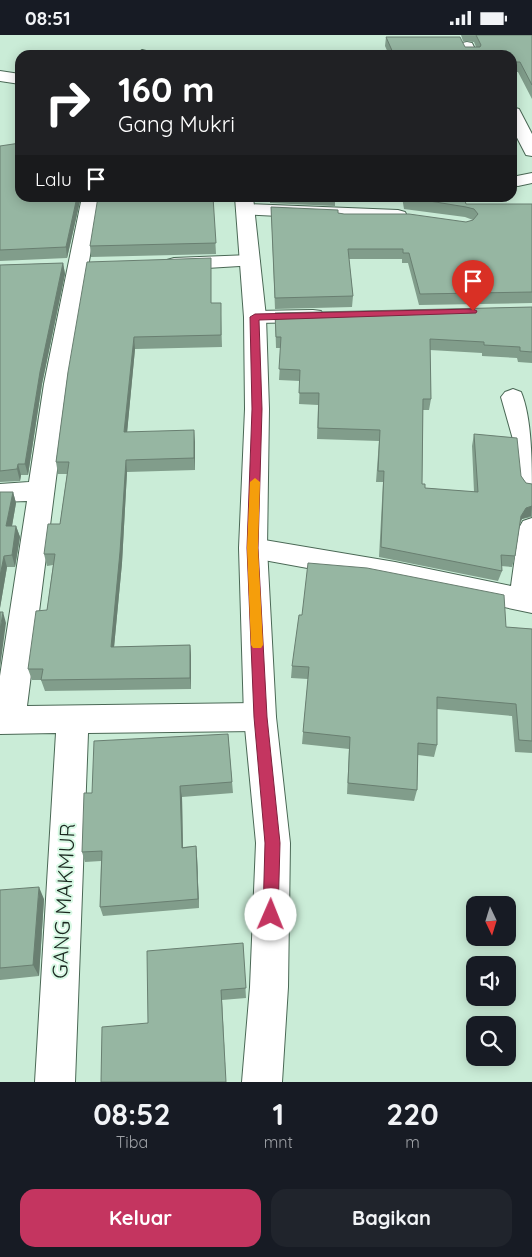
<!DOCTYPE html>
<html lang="id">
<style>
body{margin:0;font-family:Quicksand,sans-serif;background:#20242c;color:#f1f3f6;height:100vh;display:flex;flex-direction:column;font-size:19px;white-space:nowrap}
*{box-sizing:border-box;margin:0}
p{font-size:16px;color:#9ea1a6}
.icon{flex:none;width:28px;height:28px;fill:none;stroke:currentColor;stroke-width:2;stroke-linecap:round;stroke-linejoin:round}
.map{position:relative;height:1047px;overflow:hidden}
.drawer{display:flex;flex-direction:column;background:#171b24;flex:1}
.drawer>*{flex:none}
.hud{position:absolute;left:15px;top:15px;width:502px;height:152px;border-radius:15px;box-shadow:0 2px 12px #0003;background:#202124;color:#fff;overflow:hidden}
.needle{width:32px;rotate:176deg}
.controls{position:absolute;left:466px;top:861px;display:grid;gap:10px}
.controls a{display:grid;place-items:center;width:50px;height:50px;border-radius:10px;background:#171b24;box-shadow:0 2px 12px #0003;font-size:25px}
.pin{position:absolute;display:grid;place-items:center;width:42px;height:42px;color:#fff;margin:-51px -21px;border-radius:50% 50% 50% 0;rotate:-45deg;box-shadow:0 0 5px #0007}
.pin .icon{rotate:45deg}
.me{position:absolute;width:55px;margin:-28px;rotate:1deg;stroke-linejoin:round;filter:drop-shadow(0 0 4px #0008)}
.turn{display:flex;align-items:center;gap:18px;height:105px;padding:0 20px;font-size:22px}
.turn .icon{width:65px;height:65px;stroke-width:2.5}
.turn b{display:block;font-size:35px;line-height:42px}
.then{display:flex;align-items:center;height:48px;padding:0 20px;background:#0003;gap:10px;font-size:19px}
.eta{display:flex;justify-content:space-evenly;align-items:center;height:85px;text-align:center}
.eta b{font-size:30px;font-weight:700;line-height:35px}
.action{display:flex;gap:10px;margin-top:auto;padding:10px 20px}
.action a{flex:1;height:58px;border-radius:15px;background:#c43560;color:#fff;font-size:20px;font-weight:700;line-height:58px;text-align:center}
.action a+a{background:#20242c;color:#f1f3f6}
.status{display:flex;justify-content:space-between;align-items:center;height:35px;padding:0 25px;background:#171b24;direction:ltr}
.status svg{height:14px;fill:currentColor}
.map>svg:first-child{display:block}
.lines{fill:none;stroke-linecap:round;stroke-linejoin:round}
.service-casing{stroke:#4a6855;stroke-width:2}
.minor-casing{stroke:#4a6855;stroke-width:2}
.tertiary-casing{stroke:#4a6855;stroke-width:2}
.service{fill:#fff;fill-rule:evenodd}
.minor{fill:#fff;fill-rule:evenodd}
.tertiary{fill:#fff;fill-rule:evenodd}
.wall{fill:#819d8b}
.shaded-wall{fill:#697f71}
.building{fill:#96b6a2;stroke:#697f71}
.route{fill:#c43560;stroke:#7f223e}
.slow{fill:#f59e0b}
.labels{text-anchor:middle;stroke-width:4;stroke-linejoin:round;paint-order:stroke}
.near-street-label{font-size:21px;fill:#1b2820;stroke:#d7f9e4}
</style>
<div class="status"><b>08:51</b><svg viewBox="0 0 49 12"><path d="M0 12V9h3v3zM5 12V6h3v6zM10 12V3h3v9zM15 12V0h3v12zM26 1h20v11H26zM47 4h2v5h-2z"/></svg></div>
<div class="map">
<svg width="532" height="1047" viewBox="0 0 532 1047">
<rect width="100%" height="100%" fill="#caecd7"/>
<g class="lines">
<g class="service-casing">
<path id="service" d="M142,15L146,16V20H135Z"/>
</g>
<g class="minor-casing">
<path id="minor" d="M467,7L472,8L478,20H464L460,11L462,8Z
M512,72L519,74L532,99V121L526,120L512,93Z
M532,138V148L518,151L512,150V142Z
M82,162H100L68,349L27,671L260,668L271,672L276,682L271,692L260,696L88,698L75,1047H35L56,698L0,699V641L27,466L0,467V449L29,447L44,349Z
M245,169L398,175L405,177L407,181L405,185L398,187L238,179L236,175L238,171Z
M250,220L257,222L260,226L257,230L174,235L167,233L164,229L167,225L174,223Z
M313,275L321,276L324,281L321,286L313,287L255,288L247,287L244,282L247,277L255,276Z
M513,354L521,357C532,383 532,429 532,460L523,457L519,451L516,415L501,362L505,357Z
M532,483V578L395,549L253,523L243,520L239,513L243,506L253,503L395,527L511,551L519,493L523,486Z"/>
</g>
<g class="tertiary-casing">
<path id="tertiary" d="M0,36L20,39V49L0,46Z
M235,162H253L266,282L269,374L267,513L276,682L290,808L288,952L282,1047H242L250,952L256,808L244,682L239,513L245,374L244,282Z"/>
</g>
<use href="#service" class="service"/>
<use href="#minor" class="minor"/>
<use href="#tertiary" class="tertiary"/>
</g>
<path class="wall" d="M461,0H532V64L518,37H512V20H389L385,11L386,2L465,12H476L474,7L463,6Z
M0,111L81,162L67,223L0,226Z
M213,162L216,219L91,222L90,211Z
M270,162H335V171L270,168Z
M402,162H464L466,169H532V268L419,270L408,228H402V224H349L353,261L352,272L275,274L271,172L338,178L344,179L466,187L473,185L465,182L404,174Z
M63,228L65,239L42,349L28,440H21L20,446L0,447V230Z
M211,235V268L221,280L222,312L135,314L127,397L195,407V435L127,437L122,528L114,612L190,610L191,621V654L45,656L41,645H32L28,634L47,575L53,530L47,531L44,519L60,489L67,439H58L56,427L68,337Z
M532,272V328L518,327L517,323L482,321V318L430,315L431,364L429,375H423L422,449L425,453L474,457L472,411L474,399L521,441L526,448L532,449V482L522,484L520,489L515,521L512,532L501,531L502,536L498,546L379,522L383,447H376L379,406L317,404L318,370L299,369L300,346L279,345L281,313H276L275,278Z
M0,457H13L16,468L12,491H16L20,502L15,532H7L0,573Z
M506,592L532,594V718L515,717L512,681L437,674V710L434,722L418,720L417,755L414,766L347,759L349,714L302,709L308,644L291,643L292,631Z
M228,699L233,758L182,762L183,812L196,811L197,821L199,873L103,881L100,872L101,826L85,827L82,817L92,758Z
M0,855L44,864L39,941L0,945Z
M243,908L246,963L222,965L148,988Z"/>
<path class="shaded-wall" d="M77,162H81L67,223L66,212Z
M63,228L65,239L42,349L28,440L25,429L40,337Z
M134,302L135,314L126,409L124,397Z
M194,395L195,407V435L194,423Z
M126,425L127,437L122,528L113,623L111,612Z
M18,429L21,440L20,446L17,434Z
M13,457L16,468L10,502L6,491Z
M532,471L531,481L522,484L517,492L521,481L526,473Z
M16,491L20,502L15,532L12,520Z
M4,521L7,532L0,573V541Z
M3,577L6,588L0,633V595Z
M190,610L191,621V654L190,643Z
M180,751L182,762L183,822L182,813Z
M196,811L197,821L199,873L198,864Z
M39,852L44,864L39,941L33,930Z
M221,955L222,965L226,1047Z"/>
<path class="building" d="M476,0H532V50L520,27H512V20H394L386,2H460L465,12H480L481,10Z
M20,108V162H77L66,212L0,215V111Z
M98,162H213L216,208L90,211Z
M405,162H464L466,169H532V257L420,259L409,218H403V214H348L353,261L275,263L271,172L338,175V178L344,179H409L466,187L473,185L478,179L474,174L466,172Z
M211,223V268H221V300L134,302L124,397L194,395V423L126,425L120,517L111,612L190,610V643L41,645L43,634H28L36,576L47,575L55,519H44L48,489H60L69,427H56L68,337L87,227Z
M63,228L40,337L25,429H18L17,434L0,436V230Z
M532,272V317L520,316V312L484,310V307L430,304L431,364H423L422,449H425V453L478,457L474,399L517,403L521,441L526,448L532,449V471L526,473L521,481L515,521L501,520L502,536L381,512L384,436H378L380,395L318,393L319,358H299L300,335L279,334L281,302H276L275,278Z
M0,457H13L6,491H16L12,520L4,521L0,541Z
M308,528L367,533L504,560L506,592L532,594V706L519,705L516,669L437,662V710L418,708L417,755L348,748L350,702L303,697L309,632L292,631L299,580H302Z
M0,577H3L0,595Z
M228,699L232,747L180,751L182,813L196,811L198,864L100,872L102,816L82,817L84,758H92L94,706Z
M39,852L33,930L0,933V855Z
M243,908L246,953L221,955L226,1047H101L102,992L148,988L147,916Z"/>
<path class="route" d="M473,274L477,276L476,278L259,285L262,374L258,513L267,682L280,808L278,880L276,885L271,887L265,885L263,880L265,808L254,682L247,513L252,374L250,282L255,279Z"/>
<path class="slow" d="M255,443L260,447L258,513L263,610L261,613H253L251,610L247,513L250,447Z"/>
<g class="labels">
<g class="near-street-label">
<text transform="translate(64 866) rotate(-87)" y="7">GANG MAKMUR</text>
</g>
</g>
</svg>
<div class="controls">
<a><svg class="needle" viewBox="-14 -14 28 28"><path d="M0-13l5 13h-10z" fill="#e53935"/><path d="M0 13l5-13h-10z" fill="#9ea1a6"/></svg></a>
<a><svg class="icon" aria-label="sound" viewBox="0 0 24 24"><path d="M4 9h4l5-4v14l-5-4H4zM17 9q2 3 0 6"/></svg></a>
<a><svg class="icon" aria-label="search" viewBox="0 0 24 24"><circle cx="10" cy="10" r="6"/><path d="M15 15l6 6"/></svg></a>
</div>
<div class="pin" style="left:473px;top:276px;background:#d93025"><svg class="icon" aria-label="arrive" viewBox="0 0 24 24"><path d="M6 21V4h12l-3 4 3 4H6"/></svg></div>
<svg class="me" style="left:271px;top:880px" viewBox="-20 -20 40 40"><circle r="19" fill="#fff"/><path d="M0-13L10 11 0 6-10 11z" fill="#c43560"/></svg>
<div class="hud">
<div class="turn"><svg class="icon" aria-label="right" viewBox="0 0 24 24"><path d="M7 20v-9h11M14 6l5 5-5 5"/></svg><div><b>160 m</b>Gang Mukri</div></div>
<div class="then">Lalu<svg class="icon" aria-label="arrive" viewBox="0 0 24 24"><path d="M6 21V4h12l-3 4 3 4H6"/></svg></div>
</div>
</div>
<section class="drawer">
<div class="eta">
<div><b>08:52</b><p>Tiba</p></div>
<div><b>1</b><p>mnt</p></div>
<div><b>220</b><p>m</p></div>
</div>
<div class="action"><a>Keluar</a><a>Bagikan</a></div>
</section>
